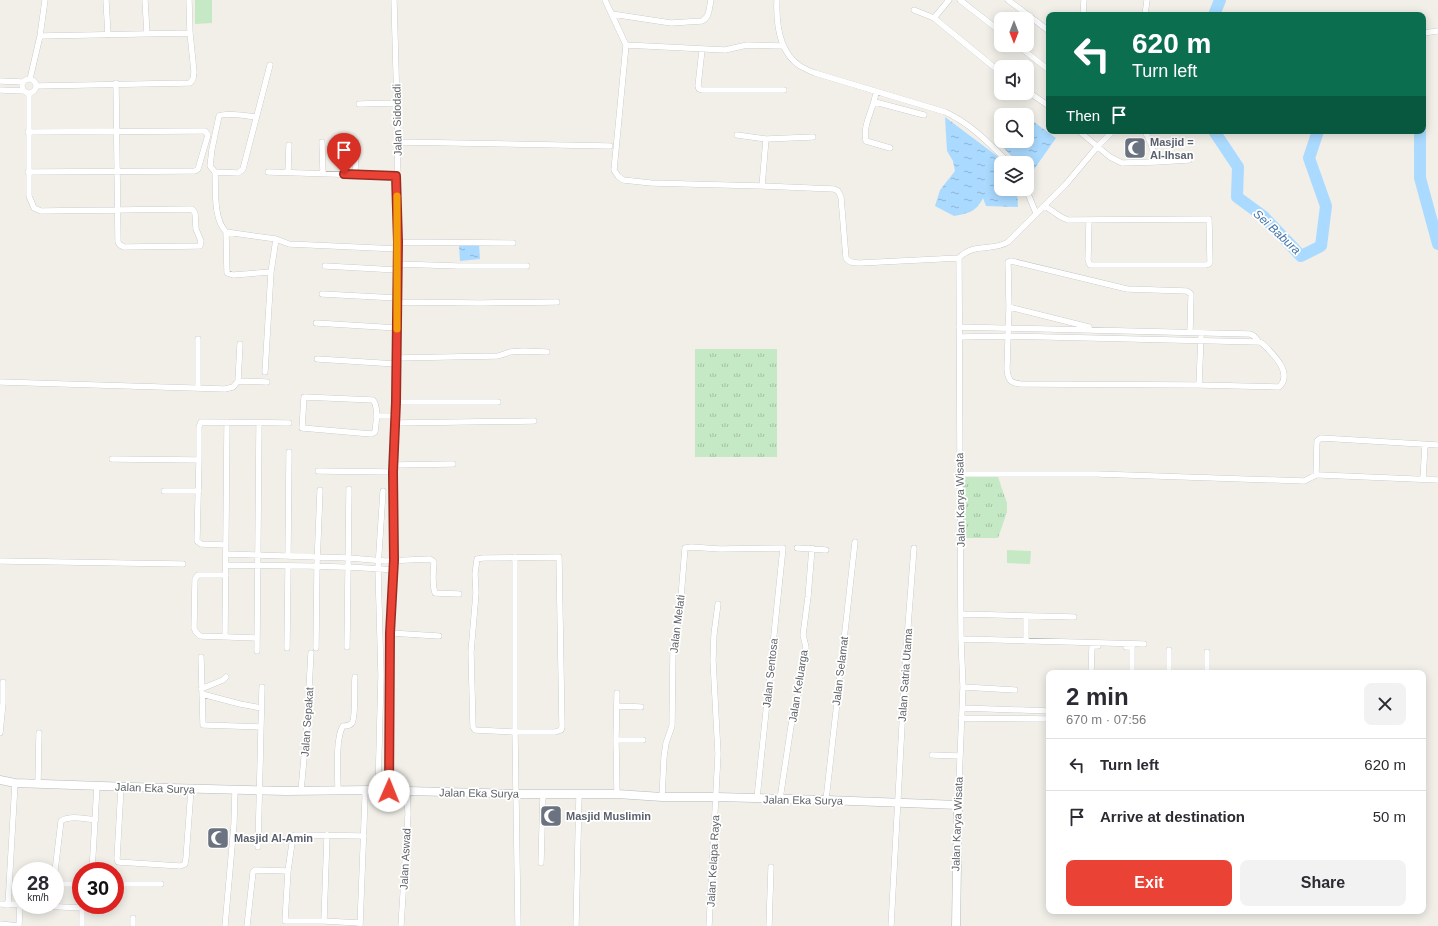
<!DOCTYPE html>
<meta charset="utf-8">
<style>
body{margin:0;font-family:Helvetica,sans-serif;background:#f2f2f3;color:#2b2b33;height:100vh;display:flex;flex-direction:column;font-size:15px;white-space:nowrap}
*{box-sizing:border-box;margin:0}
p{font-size:13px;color:#7c7c81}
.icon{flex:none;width:22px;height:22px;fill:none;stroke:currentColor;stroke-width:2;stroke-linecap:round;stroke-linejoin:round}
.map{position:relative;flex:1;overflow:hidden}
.side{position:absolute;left:1046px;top:670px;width:380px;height:244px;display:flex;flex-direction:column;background:#fff;border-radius:8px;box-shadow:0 2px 10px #0003}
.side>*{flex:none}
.guide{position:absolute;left:1046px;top:12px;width:380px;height:122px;border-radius:8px;box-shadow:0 2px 10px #0003;background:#0b6e4f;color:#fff;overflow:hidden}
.needle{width:26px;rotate:180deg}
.fabs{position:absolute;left:994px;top:12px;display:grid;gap:8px}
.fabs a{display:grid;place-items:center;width:40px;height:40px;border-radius:8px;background:#fff;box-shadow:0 2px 10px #0003;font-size:20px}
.speed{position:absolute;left:12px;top:862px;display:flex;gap:8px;font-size:20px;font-weight:700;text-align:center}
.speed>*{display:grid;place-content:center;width:52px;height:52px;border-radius:50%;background:#fff;box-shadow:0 2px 10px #0003;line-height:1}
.speed small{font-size:10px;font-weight:400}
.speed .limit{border:6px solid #d22;background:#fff;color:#111}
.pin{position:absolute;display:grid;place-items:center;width:34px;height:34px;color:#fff;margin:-41px -17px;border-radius:50% 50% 50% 0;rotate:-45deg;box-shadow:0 0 4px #0007}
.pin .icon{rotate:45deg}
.me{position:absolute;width:44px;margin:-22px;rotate:1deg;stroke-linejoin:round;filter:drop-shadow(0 0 3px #0008)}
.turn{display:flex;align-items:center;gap:14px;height:84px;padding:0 20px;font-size:18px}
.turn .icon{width:52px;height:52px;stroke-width:2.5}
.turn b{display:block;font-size:28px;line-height:34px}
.then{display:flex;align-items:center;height:38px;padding:0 20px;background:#0003;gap:8px;font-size:15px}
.round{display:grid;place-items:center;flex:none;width:42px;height:42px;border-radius:8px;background:#f2f2f3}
.overview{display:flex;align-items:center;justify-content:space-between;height:68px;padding:0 20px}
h1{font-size:24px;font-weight:700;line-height:30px}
.action{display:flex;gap:8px;margin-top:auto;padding:8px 20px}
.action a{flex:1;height:46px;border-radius:8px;background:#ea4335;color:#fff;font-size:16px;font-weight:700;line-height:46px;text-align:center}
.action a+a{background:#f2f2f3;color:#2b2b33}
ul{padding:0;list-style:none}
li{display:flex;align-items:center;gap:12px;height:52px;padding:0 20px;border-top:1px solid #e1e1e2}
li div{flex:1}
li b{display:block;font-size:15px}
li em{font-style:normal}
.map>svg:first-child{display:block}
.grass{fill:url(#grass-tufts)}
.park{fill:#c5e8c5}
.water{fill:url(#water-ripples)}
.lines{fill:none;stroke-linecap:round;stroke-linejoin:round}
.river{stroke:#aadaff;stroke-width:12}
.street-casing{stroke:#b5b8bc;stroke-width:6}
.secondary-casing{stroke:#b6babf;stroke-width:9}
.street{stroke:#fff;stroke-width:5.5}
.secondary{stroke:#fff;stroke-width:8}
.route-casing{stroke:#982c22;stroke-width:10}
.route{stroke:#ea4335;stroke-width:7}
.slow{stroke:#f59e0b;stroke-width:7}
.labels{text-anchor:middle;stroke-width:3.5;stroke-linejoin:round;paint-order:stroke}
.street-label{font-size:11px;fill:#5f6368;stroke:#fff}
.worship-label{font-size:11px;font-weight:bold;fill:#5b616d;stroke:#fff;text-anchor:start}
.water-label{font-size:12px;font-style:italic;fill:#4174aa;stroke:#fff}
</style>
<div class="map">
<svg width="1438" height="926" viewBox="0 0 1438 926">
<defs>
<pattern id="grass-tufts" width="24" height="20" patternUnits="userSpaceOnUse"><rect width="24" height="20" fill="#c5e8c5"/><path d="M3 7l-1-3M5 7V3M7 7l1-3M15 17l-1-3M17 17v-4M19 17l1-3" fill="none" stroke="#a3c0a4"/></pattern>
<pattern id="water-ripples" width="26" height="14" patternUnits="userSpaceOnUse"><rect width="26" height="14" fill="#aadaff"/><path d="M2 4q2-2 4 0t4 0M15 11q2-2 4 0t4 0" fill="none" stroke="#8eb4d2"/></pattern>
</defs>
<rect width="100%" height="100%" fill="#f1efe8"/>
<path class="grass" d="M695,349H777V457H695Z
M963,477H998L1007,503V512L998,538H963Z"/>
<path class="park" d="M195,0H212V23L195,24Z
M1007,550L1031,551L1030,564L1007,563Z"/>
<path class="water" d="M945,117L997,156L1001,163V189H1017L1018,207L986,206L983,198C976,212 969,213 954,216L935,206L940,190L955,171L953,161L947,151Z
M1027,117L1056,138L1030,175L1027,172V163H1018L998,142L1001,137V141H1027Z
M479,244L480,259L460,261L459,246Z"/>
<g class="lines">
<path class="river" d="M1214,15L1220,0
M1214,131L1238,167L1237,197L1263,216L1301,256L1321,246L1326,206L1309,158L1318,131
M1420,131V178L1438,244"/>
<g class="street-casing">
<path id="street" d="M106,0L108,35
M145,0L147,34
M605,0L626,45L614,170L618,176L623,180L651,183L762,186L834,189L838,191L841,197L846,258C849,263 855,263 860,263L959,258
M777,0C776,23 779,52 800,66C805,69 810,71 815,73L945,112C970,123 990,144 1009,163
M960,0L1001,32
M1008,0L1049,31
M914,10L934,18L1001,73
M612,14L671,23L702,21C710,17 709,8 711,0
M1083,15L1084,0
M1145,15L1147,0
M934,18L949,0
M1423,33L1438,31
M40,36L190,33
M626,45L725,50L747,45L783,46
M1017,45L1049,70
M702,50L698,86L699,89L702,90H784
M30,79L40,36L45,0
M22 86a7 7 0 1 1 14 0a7 7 0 1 1-14 0Z
M0,81L23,82
M36,86L190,83L193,79L194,72L190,33L189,0
M0,90L24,91
M1027,91L1049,106
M876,92C874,109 862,125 866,141L890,148
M29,93V196L34,208L41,211L192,209L195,213L196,229L201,241L200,246L124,247L120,245L118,242L116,83
M875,102L924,115
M359,104L397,103
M256,117C247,116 226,112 219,116L212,149L210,166L215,172C216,190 213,218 226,232L227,273L233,275L271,272
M1079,131L1110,157L1122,163L1156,162L1189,160
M1145,131L1151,144L1156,162
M28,132L203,131H205L208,135L198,169L195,171L28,172
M737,135L766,139L813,137
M322,142L323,173
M398,142L610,146
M215,172L238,173L243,169L270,65
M268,172L397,176
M288,172L289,145
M355,174L356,142
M762,186L766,139
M1026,189L1036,213
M1045,206L1061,217L1068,220L1209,219L1210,262L1209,264L1206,265H1090L1088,260L1089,220
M226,232L276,239L289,244L398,249
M398,242L513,243
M398,264L458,266H527
M325,266L397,270
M322,294L397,298
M397,302L480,303L557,302
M1009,307L1008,262L1011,261L1127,289L1187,291L1191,294V296L1190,332
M316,323L397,328
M959,327L1250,334L1254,336L1259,342L1009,336L960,337
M1089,327L1009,307L1007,369C1008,380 1010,383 1021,384L1199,385L1279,387C1294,373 1272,353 1262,343L1259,342
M396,358L498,356L510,352L523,351L547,352
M317,359L396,364
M265,372L271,272L276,239
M238,381L240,344
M0,382L225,389L233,387L238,381L267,382
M1199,385L1201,337
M198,387V339
M304,397L373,400C379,407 376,423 375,432L371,434L302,428Z
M396,402H498
M376,416H396
M396,423L534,421
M112,459L199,460V427L201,422L289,423
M199,460L197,541L201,544L225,545
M394,465L453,464
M318,471L393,472
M960,474H1097L1304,481L1316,475H1320L1438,480
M1316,475L1317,441L1321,438L1438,445
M1423,479L1425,445
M164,491H199
M797,548L826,550
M226,554L349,558L385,561L430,559L433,561L434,563C433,572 432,584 435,593L459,594
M288,555L289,452
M515,557V732L518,926
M559,557L562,727L561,730L555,732H515L475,730L473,727L471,652L476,593L475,574L477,559L483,558Z
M0,561L183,564
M226,565C282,566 338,565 393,570
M226,575H198L195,579L194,628L196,632L200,636L257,638
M962,614L1074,617
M390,633L439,636
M225,637L227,422
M961,639L1144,644
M1026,641V616
M347,647L349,489
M1126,647H1132V673
M287,648L288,566
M316,648L317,565L320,490
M1169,650V673
M257,651L259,423
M1207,652V673
M201,657L203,725L261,727
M1091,673L1092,646H1098
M963,687L1015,690
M201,689L223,680L226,677
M202,694L240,704L261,708
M618,706L641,707
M962,708L1049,711
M961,718L1049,719
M0,733L3,703V682
M616,740H643
M932,755L959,756
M38,783L39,733
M121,787L117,859L118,862L180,866L185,864L186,858L191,789
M378,790L381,675L378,568L383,491
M301,791L307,724L311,653
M338,791C338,776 335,738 343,726C346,726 350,726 352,723C356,718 354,685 355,677
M389,791L390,633L394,560L393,472L396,423L398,264L397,176L398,142L394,0
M617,794L616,740L617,693
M662,797L664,757L666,743L672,726L673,649L680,609L685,548L691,547L720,549L783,548L757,798
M780,799L791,726L800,686L805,654L806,647L803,635L808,597L812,548
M826,800L855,542
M958,805L963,687L961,639L960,474L959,258C974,242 992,252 1008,242L1066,184L1097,147L1113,131
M258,847L262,687
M541,863L543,794
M55,871L61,821C70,815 85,819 96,820
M92,871L97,786
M55,882L59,884H81
M115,884H161
M0,904L82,908V926
M8,905L15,783
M324,921L327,835
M360,923L324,921H285L288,871L293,836L295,835L364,836
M0,924L19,926
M19,926L20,905
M133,926V918
M225,926L234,824L235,790
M247,926L253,872L255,870L288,871
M360,926L365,798V790
M401,926L408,814L407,791
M576,926L579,795
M709,926L718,754L713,660L714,634L718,604
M769,926L771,867
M891,926L906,652L914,548"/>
</g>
<g class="secondary-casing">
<path id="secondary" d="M0,780L15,783L131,787L286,791L371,790L516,794H617L662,797H717L826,800L958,805L956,926"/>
</g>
<use href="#street" class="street"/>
<use href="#secondary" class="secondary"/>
</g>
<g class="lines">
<g class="route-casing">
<path id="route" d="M344,174L396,176L398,242L396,402L393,472L394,560L390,633L389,791"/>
</g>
<use href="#route" class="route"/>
<path class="slow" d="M397,329V196"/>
</g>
<defs>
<g id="mosque-square" transform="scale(1.15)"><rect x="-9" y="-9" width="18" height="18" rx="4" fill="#6b7280" stroke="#fff"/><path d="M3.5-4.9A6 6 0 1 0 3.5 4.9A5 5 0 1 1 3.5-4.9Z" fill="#fff"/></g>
</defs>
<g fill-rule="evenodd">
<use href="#mosque-square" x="1135" y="148"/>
<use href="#mosque-square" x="551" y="816"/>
<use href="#mosque-square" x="218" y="838"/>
</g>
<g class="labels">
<g class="street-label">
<text transform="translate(397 120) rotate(-91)" y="4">Jalan Sidodadi</text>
<text transform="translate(960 500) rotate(-91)" y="4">Jalan Karya Wisata</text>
<text transform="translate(677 624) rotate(-83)" y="4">Jalan Melati</text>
<text transform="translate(840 671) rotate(-83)" y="4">Jalan Selamat</text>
<text transform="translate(770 673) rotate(-84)" y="4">Jalan Sentosa</text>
<text transform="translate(905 675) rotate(-86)" y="4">Jalan Satria Utama</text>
<text transform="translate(798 686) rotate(-81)" y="4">Jalan Keluarga</text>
<text transform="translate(307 722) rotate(-86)" y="4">Jalan Sepakat</text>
<text transform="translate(155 788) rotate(2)" y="4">Jalan Eka Surya</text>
<text transform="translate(479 793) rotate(1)" y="4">Jalan Eka Surya</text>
<text transform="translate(803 800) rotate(1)" y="4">Jalan Eka Surya</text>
<text transform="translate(957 824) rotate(-88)" y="4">Jalan Karya Wisata</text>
<text transform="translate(405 859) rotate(-87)" y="4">Jalan Aswad</text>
<text transform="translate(713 861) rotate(-87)" y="4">Jalan Kelapa Raya</text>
</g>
<g class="worship-label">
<text x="1150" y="146">Masjid =<tspan x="1150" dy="13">Al-Ihsan</tspan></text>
<text x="566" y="820">Masjid Muslimin</text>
<text x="234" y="842">Masjid Al-Amin</text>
</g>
<g class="water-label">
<text transform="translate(1277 232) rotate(43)" y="4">Sei Babura</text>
</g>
</g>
</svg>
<div class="fabs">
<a><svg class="needle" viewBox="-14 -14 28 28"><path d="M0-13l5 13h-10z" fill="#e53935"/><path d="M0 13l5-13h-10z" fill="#7c7c81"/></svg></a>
<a><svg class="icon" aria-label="sound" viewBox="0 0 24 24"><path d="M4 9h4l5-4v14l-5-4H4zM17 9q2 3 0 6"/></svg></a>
<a><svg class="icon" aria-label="search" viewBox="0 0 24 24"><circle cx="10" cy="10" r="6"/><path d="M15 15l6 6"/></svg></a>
<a><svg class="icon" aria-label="layers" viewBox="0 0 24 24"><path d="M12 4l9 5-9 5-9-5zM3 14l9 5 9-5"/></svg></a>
</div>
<div class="speed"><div>28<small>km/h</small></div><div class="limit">30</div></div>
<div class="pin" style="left:344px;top:174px;background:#d93025"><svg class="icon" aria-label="arrive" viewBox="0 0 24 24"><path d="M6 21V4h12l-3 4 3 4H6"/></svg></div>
<svg class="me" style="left:389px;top:791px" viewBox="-20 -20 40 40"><circle r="19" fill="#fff"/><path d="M0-13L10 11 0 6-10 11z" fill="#ea4335"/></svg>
<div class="guide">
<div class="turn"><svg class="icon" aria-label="left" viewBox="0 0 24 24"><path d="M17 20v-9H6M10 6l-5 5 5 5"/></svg><div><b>620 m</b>Turn left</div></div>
<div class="then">Then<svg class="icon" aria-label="arrive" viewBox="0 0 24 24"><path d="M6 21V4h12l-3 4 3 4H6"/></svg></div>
</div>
<section class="side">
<div class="overview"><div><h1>2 min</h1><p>670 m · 07:56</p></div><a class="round"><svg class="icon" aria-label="close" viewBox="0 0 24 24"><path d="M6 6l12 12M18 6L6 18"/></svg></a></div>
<ul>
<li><svg class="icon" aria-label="left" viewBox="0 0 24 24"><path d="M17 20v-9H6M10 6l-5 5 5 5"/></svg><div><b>Turn left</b></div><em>620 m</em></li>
<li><svg class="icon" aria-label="arrive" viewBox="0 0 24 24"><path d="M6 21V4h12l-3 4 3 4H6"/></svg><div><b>Arrive at destination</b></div><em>50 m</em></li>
</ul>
<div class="action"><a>Exit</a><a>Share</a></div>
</section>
</div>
